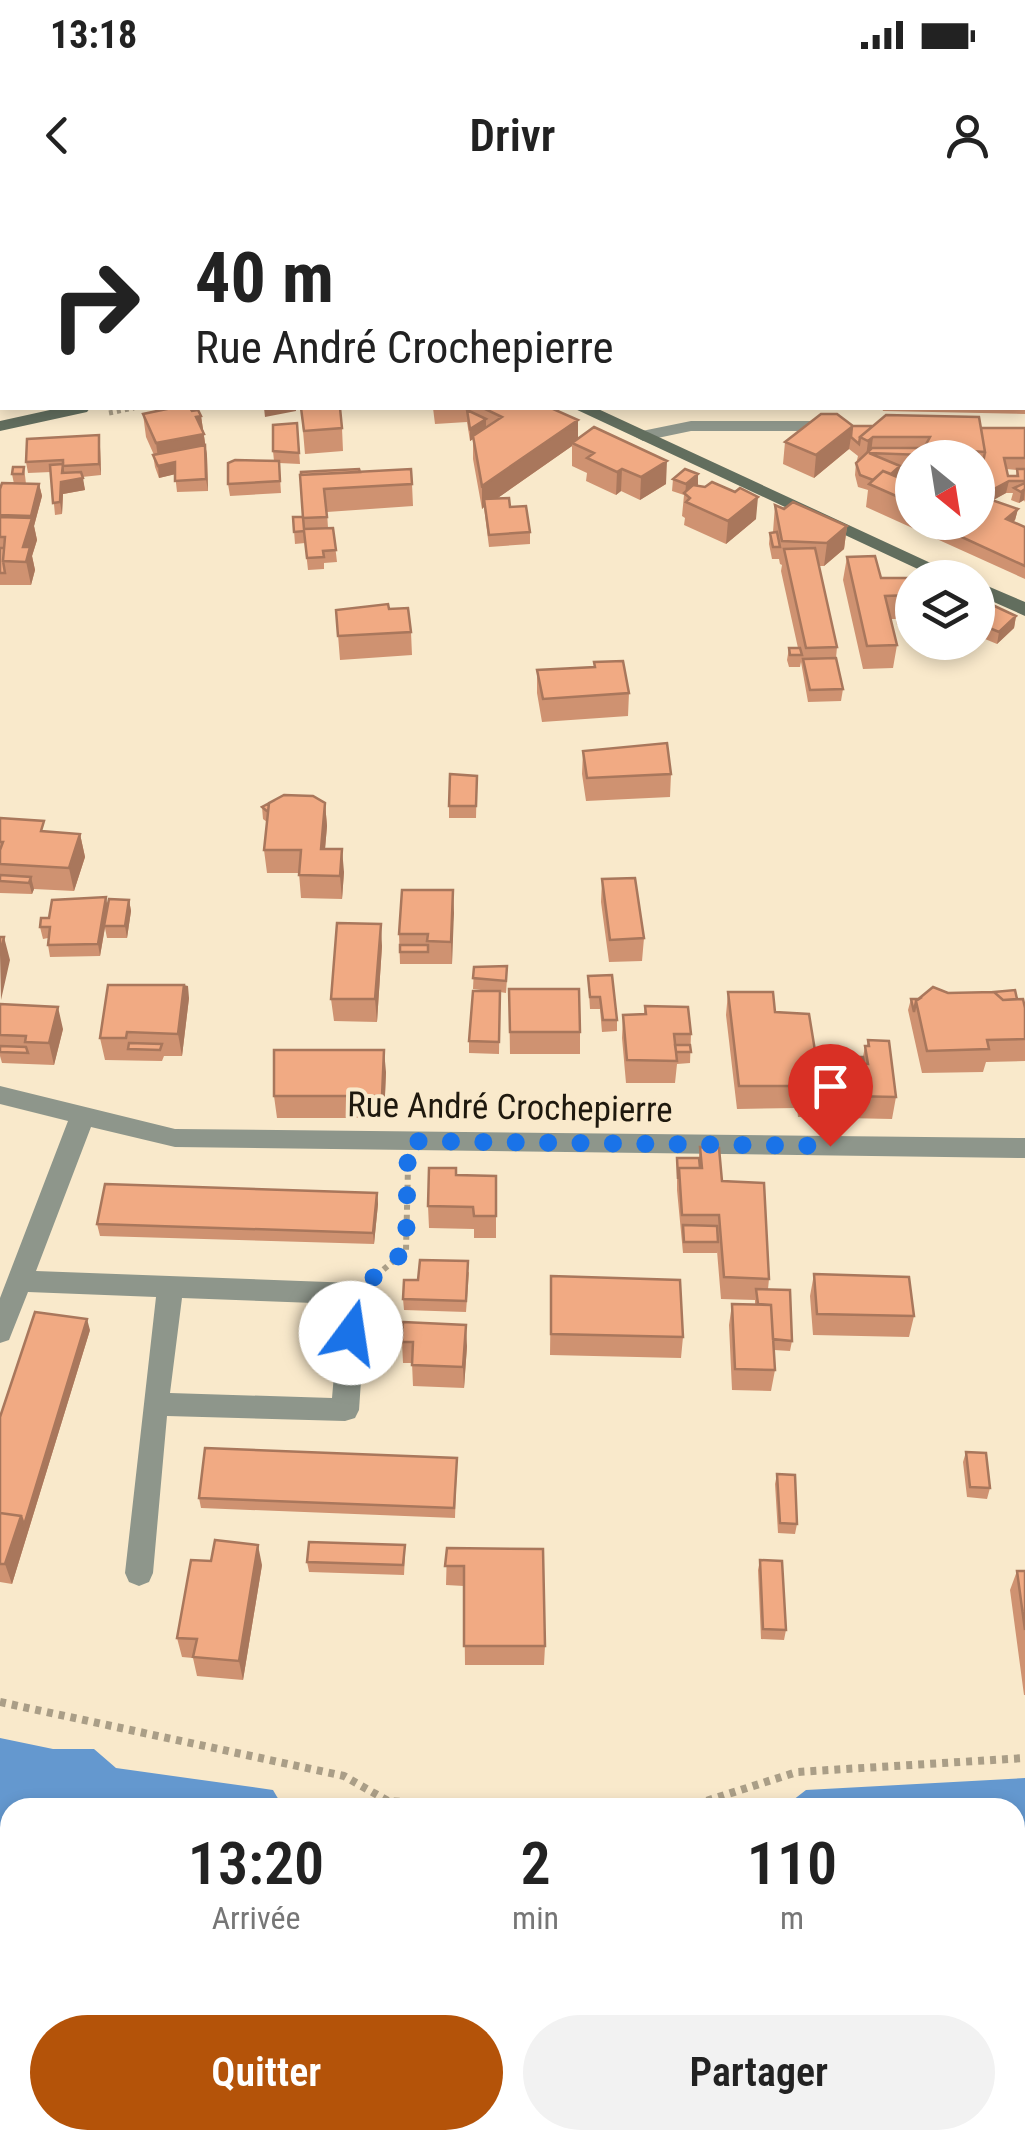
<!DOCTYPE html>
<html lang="fr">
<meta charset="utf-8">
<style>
body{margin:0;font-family:"Roboto Condensed",sans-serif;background:#f2f2f2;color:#222;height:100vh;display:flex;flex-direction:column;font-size:38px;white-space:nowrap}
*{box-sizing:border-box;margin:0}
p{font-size:32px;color:#767676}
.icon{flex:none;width:55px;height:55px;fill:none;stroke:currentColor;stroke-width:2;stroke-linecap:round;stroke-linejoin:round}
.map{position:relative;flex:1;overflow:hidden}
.details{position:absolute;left:0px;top:1598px;width:1025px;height:352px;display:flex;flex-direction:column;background:#fff;border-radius:30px 30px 0 0;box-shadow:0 5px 15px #0003}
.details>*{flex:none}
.banner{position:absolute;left:0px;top:0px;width:1025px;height:210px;box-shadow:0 5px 15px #0003;background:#fff;color:#222;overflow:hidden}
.needle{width:65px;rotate:150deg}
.tools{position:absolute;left:895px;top:240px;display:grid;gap:20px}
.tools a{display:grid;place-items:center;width:100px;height:100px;border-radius:50%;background:#fff;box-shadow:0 5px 15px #0003;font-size:50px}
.pin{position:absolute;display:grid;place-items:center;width:85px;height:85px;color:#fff;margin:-102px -42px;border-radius:50% 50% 50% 0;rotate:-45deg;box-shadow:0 0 10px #0007}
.pin .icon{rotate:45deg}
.me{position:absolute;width:110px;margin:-55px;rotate:14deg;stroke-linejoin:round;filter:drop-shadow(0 0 8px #0008)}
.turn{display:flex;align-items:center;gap:35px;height:210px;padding:0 30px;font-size:45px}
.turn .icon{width:130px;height:130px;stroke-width:2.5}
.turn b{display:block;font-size:70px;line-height:85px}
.eta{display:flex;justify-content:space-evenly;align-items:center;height:170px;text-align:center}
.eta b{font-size:60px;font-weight:600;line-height:70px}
.action{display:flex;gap:20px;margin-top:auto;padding:20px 30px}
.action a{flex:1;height:115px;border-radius:60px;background:#b45309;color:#fff;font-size:40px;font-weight:600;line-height:115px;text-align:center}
.action a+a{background:#f2f2f2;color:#222}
.status{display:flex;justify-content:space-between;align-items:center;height:70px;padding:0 50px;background:#fff;direction:ltr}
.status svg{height:28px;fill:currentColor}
header{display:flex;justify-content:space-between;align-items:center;height:130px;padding:0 30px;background:#fff;font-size:45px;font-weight:600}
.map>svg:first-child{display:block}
.green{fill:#edca86}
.water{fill:#6498cf}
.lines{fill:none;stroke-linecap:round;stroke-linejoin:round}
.path-far2{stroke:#aa9e87;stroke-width:5;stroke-dasharray:4 4;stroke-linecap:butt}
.path-far1{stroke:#aa9e87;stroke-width:6;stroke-dasharray:5 5;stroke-linecap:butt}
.path{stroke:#aa9e87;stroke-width:8;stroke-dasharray:6 6;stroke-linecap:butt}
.minor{fill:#8e968b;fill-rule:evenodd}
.secondary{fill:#626e5e;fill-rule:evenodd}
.wall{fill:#cf9271;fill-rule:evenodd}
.shaded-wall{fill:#a9775c}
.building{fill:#f1aa83;stroke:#a9775c;stroke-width:2.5}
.route{stroke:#1a73e8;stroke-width:18;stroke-dasharray:0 32.4}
.labels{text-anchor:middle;stroke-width:8;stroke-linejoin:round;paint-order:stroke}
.street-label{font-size:35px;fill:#1f190e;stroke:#f9e9cb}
</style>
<div class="status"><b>13:18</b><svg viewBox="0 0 49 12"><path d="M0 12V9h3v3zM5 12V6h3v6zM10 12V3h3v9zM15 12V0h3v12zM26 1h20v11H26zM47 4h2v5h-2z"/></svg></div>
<header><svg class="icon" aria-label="back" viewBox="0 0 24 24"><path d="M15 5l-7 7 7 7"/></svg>Drivr<svg class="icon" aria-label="person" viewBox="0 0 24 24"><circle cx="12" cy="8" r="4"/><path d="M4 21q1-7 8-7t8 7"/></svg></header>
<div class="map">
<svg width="1025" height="1949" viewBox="0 0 1025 1949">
<rect width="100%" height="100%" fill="#f9e9cb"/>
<path class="green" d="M187,0H1025V63L1022,2Z"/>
<path class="water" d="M0,1538L53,1549H94L116,1568L273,1590L283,1607L10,1608V1940H1015V1608L784,1607L806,1590L1025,1578V1949H0Z"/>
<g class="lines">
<path class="path-far2" d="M414,0L453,2
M569,0L573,2
M182,2L188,0
M109,213L134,208"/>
<path class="path-far1" d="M376,1076L406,1050L408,967"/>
<path class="path" d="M0,1502L344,1576L388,1601L492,1608
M684,1608L797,1572L1025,1558"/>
<path class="minor" d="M1022,110H1025V120H1022Z
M691,221H840L849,226L840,231H691L643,241L634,236L637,232Z
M0,886L175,929L1025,938V958L175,947L91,927L36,1071L354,1083L363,1087L367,1094L359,1210L355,1218L345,1221L167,1216L153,1373L149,1382L139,1386L129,1382L125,1373L156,1097L28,1092L9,1140L0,1143V1098L68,921L0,904ZM182,1098L340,1104L332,1198L170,1193Z"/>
<path class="secondary" d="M129,0H150L151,2H131Z
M59,208H90L87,212L0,231V221Z
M573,208H596L963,378H937Z
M978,382L1025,402V416L978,395Z"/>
</g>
<path class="wall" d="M1022,54H1025V94H1022Z
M1022,181H1025V214L883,211L882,208H1022Z
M164,208H190L192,211L201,216L207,256L208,291L177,292L175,274L159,278L155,267L153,255H154L146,237L143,214L165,210Z
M301,208L342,228L343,251L305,254Z
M433,208H551L578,239L666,284L640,300L621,291L616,295L586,281L587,273L572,266V246L496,299L510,307L530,332V344L489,347L484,307L482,309L473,259V239L470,241L467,222L435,224Z
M297,223L300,264L279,263L281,293L230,296L228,284L274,261L273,251Z
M852,226L1025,228V302L1024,300L1019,303L1011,300L1013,293H1006L993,300L1018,309L1015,320L1013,322L1025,327V379L866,307L868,290L858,287L855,275L856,263L859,261L857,260L858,256L849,249L814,278L783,264L785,242ZM912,258H978V274H981L982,283H978V297L981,298L978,322H912V279L909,282L899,277L900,266H912ZM1006,269L1017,270L1016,276H1008Z
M100,247L101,275L82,277L85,290L63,294L62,314L55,315L51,272L28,273L26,262Z
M24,267L26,284H39L42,296L34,326L37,340L32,356L35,370L31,385H0V289L14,284L12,274Z
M360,272L412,284L413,306L327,312L328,328H333L337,362L324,363V369L308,370L305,343L295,344L293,317H303L300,275Z
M673,279L698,286L756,319L726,344L684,325L685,318L682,316L684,295L672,291Z
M775,305L847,326L844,349L824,366H819L837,447L836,458L843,489L841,501L808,502L801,462L800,467H789L787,460L789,448H798L781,371L782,365L780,364L779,359H772L769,344L770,333L773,332Z
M847,357L881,378H912V425H897L896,419H891L897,445L893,468L863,469L843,380Z
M978,386L986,402L1016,416L1014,428L997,444L985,439L984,436H978Z
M389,409L411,432L412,455L340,460L336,410Z
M594,462L629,493L628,516L542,522L537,493V470L594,467Z
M583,551L671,574L670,597L586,601L582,574Z
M477,576L476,618H449V606Z
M325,603L327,626L325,649L344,672L342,699L301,698L299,673H267L264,650L267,622L263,619L262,607Z
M0,618L46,632L80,634L85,657L74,691L34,689L32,694L0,693Z
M602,679L644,738L642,761L609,762L601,702Z
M453,690L452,764H400L399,734Z
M129,700L131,711L127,738H107L105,728L100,756L50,757L48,745V738L43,739L40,727L49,718L108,707Z
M382,746L377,822L334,821L331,799Z
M474,767L507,778L506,793L500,792L499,854L469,853V841L489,791L473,789Z
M588,776L617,820V831L602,832L600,809H590Z
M509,789L580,832V854H510Z
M728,792L775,812L817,863H832L833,857H863L865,846H867L868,840L896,897L892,919L798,917L797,908L737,909L726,815Z
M948,793L1017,799L1025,808V861L986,862L983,872L922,873L908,810L911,799Z
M189,798L182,856H164L162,861L105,860L100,838Z
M0,804L63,829L54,865L2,863L0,856Z
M645,806L691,834L690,863L677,864L675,883H626L622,838L623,815L644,814Z
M386,872L384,918H277L274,896Z
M700,947L722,981L769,1079L768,1089L792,1141L790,1151L774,1150L775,1170L771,1191L732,1190L729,1125L732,1104H755V1100L721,1099L717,1051V1053H683L677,990V958H699Z
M456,975L496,976V1038H474V1029L429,1028L428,1006Z
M377,993L378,1004L374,1044L100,1036L97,1024Z
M469,1072L466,1112L404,1110L403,1099Z
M814,1074L914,1116L909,1137L813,1135L810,1096Z
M551,1076L683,1137L681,1158L550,1155Z
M90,1130L12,1384L0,1382V1217Z
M402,1142L467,1146L464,1188L413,1186L412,1163H403Z
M966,1252L990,1288L987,1299L967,1297L963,1262Z
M457,1258L455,1318L201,1308L199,1298Z
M777,1274L797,1324L795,1334L778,1333L775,1284Z
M447,1348L545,1446L544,1465H465L464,1386L446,1385Z
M405,1355L404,1375L309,1372L307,1362Z
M760,1360L786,1430L784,1440L761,1439L758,1370Z
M262,1365L243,1480L197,1476L193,1458L182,1457L177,1438Z
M1017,1371H1025V1495H1024L1010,1390Z"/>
<path class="shaded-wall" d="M264,208H296V211L265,217Z
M201,216L207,256L208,291L206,279L176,274L159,278L158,266H159L156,243L196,217Z
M486,219V231L470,241V229Z
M578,220V242L572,243V246L485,307L484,299V307L482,309V286Z
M853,226L849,249L814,278L816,255Z
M99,235L100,247L101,275L99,264Z
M873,237L871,253L865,264L868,241Z
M667,261L666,284L640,300L641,277Z
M63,264L65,277L83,278L85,290L63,294L62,314L60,302Z
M900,266L899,277L888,276Z
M622,269L621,291L616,295L617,272Z
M698,274V286L685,296L686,284Z
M1009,281L1006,293L990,302L992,290Z
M39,284L42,296L34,326L37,340L32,356L35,370L31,385L23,347Z
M1025,289L1024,300L1019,303L1021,292Z
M758,297L756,319L726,344L728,321Z
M1018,309L1015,320L1004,331L1006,319Z
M847,326L844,349L824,366L827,343Z
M1016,416L1014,428L997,444L999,432Z
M325,603L327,626L323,672L321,649Z
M80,634L85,657L74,691L69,668Z
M342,649L344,672L342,699L340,676Z
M31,677L34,689L32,694L29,683Z
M453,690L454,713L452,764L451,742Z
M106,697L108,709L100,756L98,744Z
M129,700L131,711L127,738L125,726Z
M381,724L382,746L377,822L375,799Z
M4,737L10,760L1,800L0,755Z
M184,785L188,786L189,798L182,856L178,834Z
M58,807L63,829L54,865L49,843Z
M384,850L386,872L384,918L382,896Z
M377,993L378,1004L374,1044L373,1033Z
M87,1119L90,1130L12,1384L5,1364Z
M466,1125L467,1146L464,1188L463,1167Z
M258,1345L262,1365L243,1480L239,1461Z"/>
<path class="building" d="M16,0H116L115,2H16Z
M1022,54H1025V72H1022Z
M1022,181H1025V202H1022Z
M166,208H190L192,211L198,210L201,216L196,217L204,234L156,243L143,214L167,209Z
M301,208H340L342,228L304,231Z
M483,208H551L578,220L482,286L473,236L502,217Z
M467,210L486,219L470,229Z
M821,214H837L853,226L816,255L785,242Z
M886,215L979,217L985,252L924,248L930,237H873L868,241L860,237Z
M297,223L299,253L273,251V225Z
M852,226H873L860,237L859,244L851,237Z
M594,227L667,261L641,277L622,269L617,272L587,258L594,253L572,243Z
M981,228H1025V258H1004L1008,276H1018L1017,269H1025V281H1009L992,290L978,285V283L987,282L983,263L985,252Z
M99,235V264L63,266V260L26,262L27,239Z
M205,245L206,279L175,281V262L158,266L153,255Z
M872,248H924L923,255L869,253L900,266L891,274L883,271L873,280L860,275L856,263Z
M235,260L279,261L280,281L228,284V263Z
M63,264L62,273L81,272L83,278L61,282L60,302L53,303L50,265Z
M13,267H24L23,274H12Z
M359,269L360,272L301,275V272Z
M411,269L412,284L324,289L327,317L303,318L300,275Z
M685,269L698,274L686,284L673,279Z
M883,271L909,282L912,279V303L869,284Z
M712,282L735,292L740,288L758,297L728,321L686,302L690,298L684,293L693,285L705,287Z
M2,283L39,284L31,316L0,315V289Z
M1025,283V289L1021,292L1014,288Z
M983,297L1018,309L1006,319L1025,327V366L929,322H978V302Z
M509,298L510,307L526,306L530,332L489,335L484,299Z
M793,302L847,326L827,343L782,341L775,305L784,309Z
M0,317L32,318L23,347H30L26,362L3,361L5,337H0Z
M293,317H303L304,329L333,328L336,350L323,351L324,357L307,358L304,331L294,332Z
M777,332L780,347H773L770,333Z
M0,348H4L3,361L5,373H0Z
M815,348L837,447L806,448L784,349Z
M875,356L881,378H912V395L885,396L897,445L867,446L847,357Z
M947,372L959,378H922L942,377Z
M978,386L982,388L989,413H978Z
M986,402L1016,416L999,432L987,427L989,413Z
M388,404L389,409L408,408L411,432L338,436L336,410Z
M912,406V413H899L898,407Z
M789,448H800L802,455H790Z
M836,458L843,489L810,490L803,459Z
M623,461L629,493L543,499L537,470L595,467L594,462Z
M667,543L671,574L587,578L583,551Z
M450,574L477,576L476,606H449Z
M284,595L313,596L325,603L321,649H342L340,676L299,675L301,650H264L269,603Z
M275,600L269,603L268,612L262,607Z
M0,618L44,621L41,631L80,634L69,668L0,664V650L3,642H0Z
M0,675L31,677L29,683L0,681Z
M635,678L644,738L610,740L602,679Z
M402,690H453L451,742L427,741L428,734H399Z
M106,697L98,744L48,745L50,727H40L41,718H49L52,700Z
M109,699L129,700L125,726H104Z
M337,723L381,724L375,799H331Z
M0,737H4L0,755Z
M400,745H428V752H400Z
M507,766L506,781L473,778L474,767Z
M612,775L617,820H603L600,797H590L588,776Z
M108,785H184L178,834L127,832L126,838H100Z
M933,787L948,793L994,792L1003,800L1023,799L1025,808V839L987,840L989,849L927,851L916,801Z
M509,789H579L580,832H510Z
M1015,790L1017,799L1003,800L994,792Z
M473,791H500L499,842L469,841Z
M728,792H773L775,812L809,814L817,863L868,864L865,846H869L868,840L889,841L896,897L801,895V886H739Z
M911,799H919L916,801L914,812Z
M0,804L58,807L49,843L25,842L26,836L0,835Z
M645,806L688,807L691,834H674L677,861L627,860L623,815L646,814Z
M129,843L162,844L160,850L128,849Z
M675,845H690L691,852H676Z
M0,846L26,847L28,853L0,852Z
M274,850H384L382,896H274Z
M833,857H863L864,864L833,863Z
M700,947L719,948L722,981L764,983L769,1079L724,1077L719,1015H682L679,968H702Z
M677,958H699L700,968H679L678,979Z
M429,968H456V975L496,976V1016H474L473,1007L428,1006Z
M105,984L377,993L373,1033L97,1024Z
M683,1025L717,1026L718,1042H684Z
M420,1060L468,1061L466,1101L403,1099L404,1080H418Z
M814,1074L909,1077L914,1116L817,1114Z
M551,1076L680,1080L683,1137L551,1134Z
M756,1089L790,1090L792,1141L773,1139L771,1105L758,1104Z
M732,1104L771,1105L775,1170L735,1169Z
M35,1112L87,1119L24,1325L21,1316L0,1313V1217Z
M403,1122L466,1125L463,1167L412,1165L413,1142H402Z
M205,1248L457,1258L454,1308L199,1298Z
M966,1252L986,1253L990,1288L970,1287Z
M777,1274L795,1275L797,1324L780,1323Z
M0,1313L21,1316L5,1364H0Z
M215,1340L258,1345L239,1461L193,1457L197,1439L177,1438L191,1360L211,1361Z
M309,1342L405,1345L403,1365L307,1362Z
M447,1348L543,1349L545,1446H464V1366H445Z
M760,1360L782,1361L786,1430L763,1429Z
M1017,1371H1025V1430Z"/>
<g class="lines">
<path class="route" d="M351,1133L354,1094L406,1050L408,941L830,946"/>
</g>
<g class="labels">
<g class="street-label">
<text transform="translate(510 907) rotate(1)" y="12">Rue André Crochepierre</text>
</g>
</g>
</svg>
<div class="tools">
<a><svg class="needle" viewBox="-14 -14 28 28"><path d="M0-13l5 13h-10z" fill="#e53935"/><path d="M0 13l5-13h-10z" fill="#767676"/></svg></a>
<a><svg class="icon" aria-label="layers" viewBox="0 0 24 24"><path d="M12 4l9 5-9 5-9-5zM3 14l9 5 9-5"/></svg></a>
</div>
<div class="pin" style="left:830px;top:946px;background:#d93025"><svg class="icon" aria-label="arrive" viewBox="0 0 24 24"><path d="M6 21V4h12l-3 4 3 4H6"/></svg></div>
<svg class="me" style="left:351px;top:1133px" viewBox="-20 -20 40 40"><circle r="19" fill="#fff"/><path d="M0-13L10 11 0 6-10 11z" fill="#1a73e8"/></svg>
<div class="banner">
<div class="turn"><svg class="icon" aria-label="right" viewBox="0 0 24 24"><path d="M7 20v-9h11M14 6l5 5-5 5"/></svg><div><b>40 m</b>Rue André Crochepierre</div></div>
</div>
<section class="details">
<div class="eta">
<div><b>13:20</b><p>Arrivée</p></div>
<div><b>2</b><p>min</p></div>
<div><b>110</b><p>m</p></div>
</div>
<div class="action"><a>Quitter</a><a>Partager</a></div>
</section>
</div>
